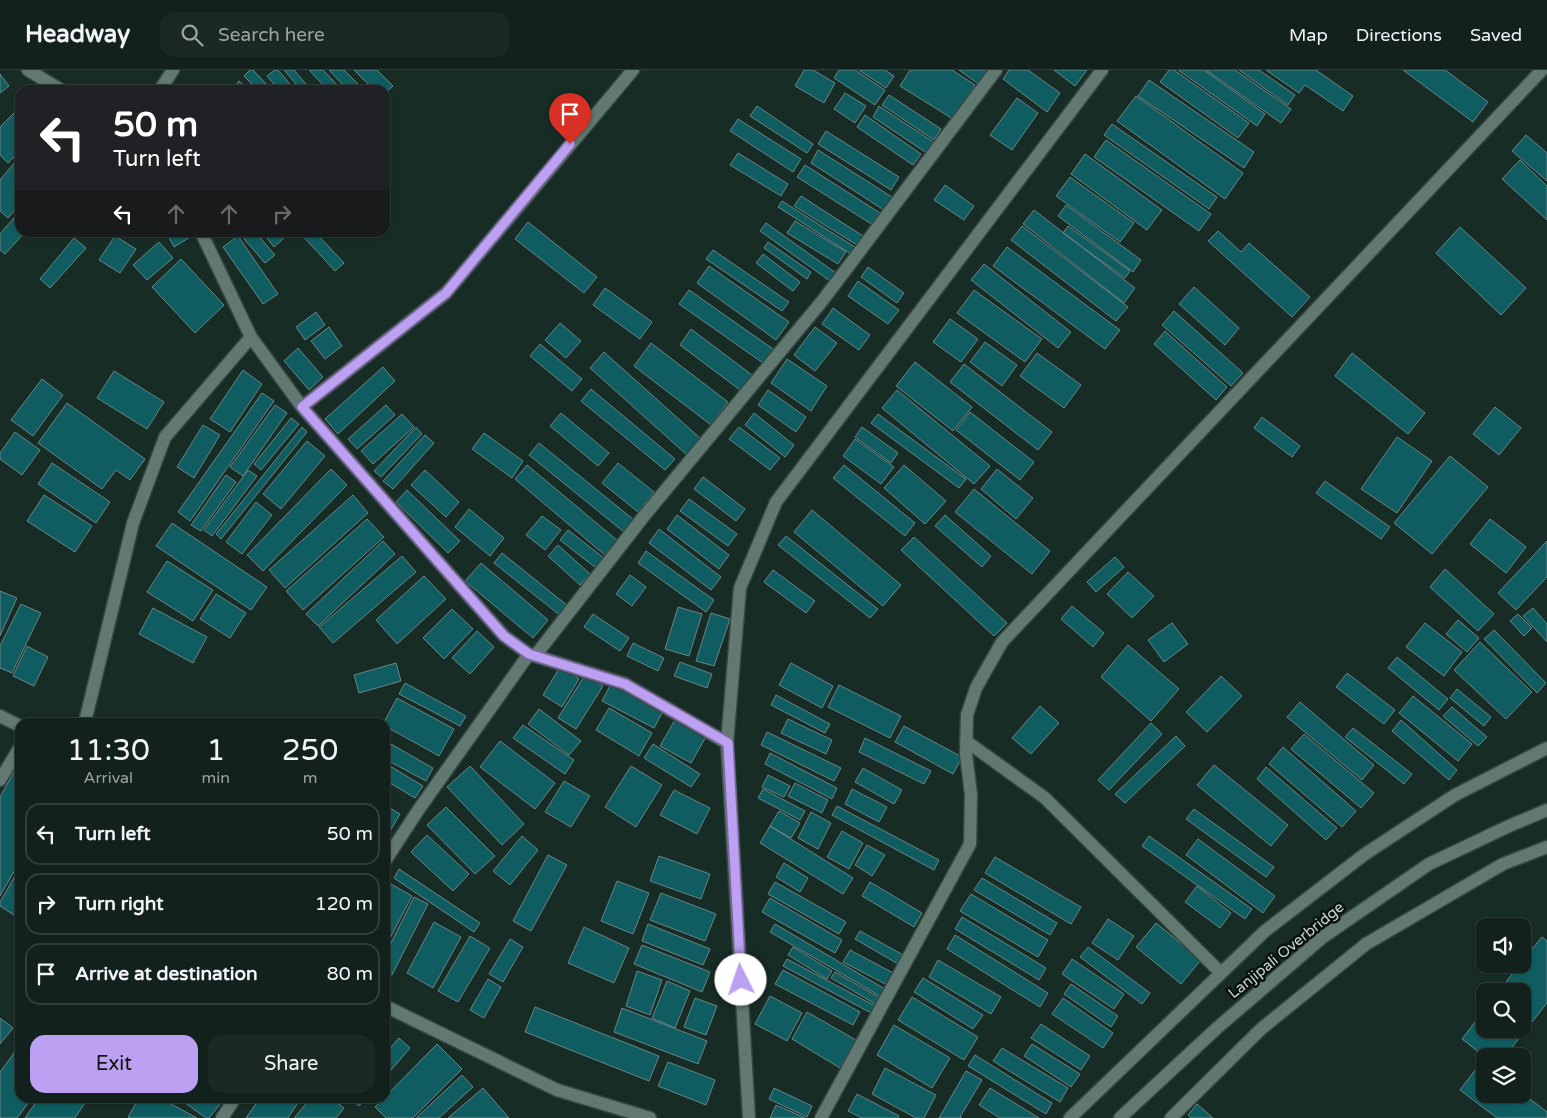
<!DOCTYPE html>
<style>
body{margin:0;font-family:"Varela Round",sans-serif;background:#1b2925;color:#f1f3f6;height:100vh;display:flex;flex-direction:column;font-size:19px;white-space:nowrap}
*{box-sizing:border-box;margin:0}
p{font-size:16px;color:#9ca3a3}
.icon{flex:none;width:28px;height:28px;fill:none;stroke:currentColor;stroke-width:2;stroke-linecap:round;stroke-linejoin:round}
.map{position:relative;flex:1;overflow:hidden}
.side{position:absolute;left:15px;top:648px;width:375px;height:385px;display:flex;flex-direction:column;background:#12211c;border-radius:15px;box-shadow:0 1px 4px #0004,0 0 0 1px #313e3b}
.side>*{flex:none}
.banner{position:absolute;left:15px;top:15px;width:375px;height:152px;border-radius:15px;box-shadow:0 1px 4px #0004,0 0 0 1px #313e3b;background:#202124;color:#fff;overflow:hidden}
.buttons{position:absolute;left:1476px;top:848px;display:grid;gap:10px}
.buttons a{display:grid;place-items:center;width:55px;height:55px;border-radius:10px;background:#12211c;box-shadow:0 1px 4px #0004,0 0 0 1px #313e3b;font-size:25px}
.pin{position:absolute;display:grid;place-items:center;width:42px;height:42px;color:#fff;margin:-51px -21px;border-radius:50% 50% 50% 0;rotate:-45deg;box-shadow:0 0 5px #0007}
.pin .icon{rotate:45deg}
.me{position:absolute;width:55px;margin:-28px;rotate:356deg;stroke-linejoin:round;filter:drop-shadow(0 0 4px #0008)}
.turn{display:flex;align-items:center;gap:18px;height:105px;padding:0 15px;font-size:22px}
.turn .icon{width:65px;height:65px;stroke-width:2.5}
.turn b{display:block;font-size:35px;line-height:42px}
.lanes{display:flex;align-items:center;height:48px;padding:0 15px;background:#0003;justify-content:center;gap:25px;direction:ltr}
.lanes .off{opacity:.35}
.eta{display:flex;justify-content:space-evenly;align-items:center;height:85px;text-align:center}
.eta b{font-size:30px;font-weight:600;line-height:35px}
.button{display:flex;gap:10px;margin-top:auto;padding:10px 15px}
.button a{flex:1;height:58px;border-radius:15px;background:#bca0f2;color:#111;font-size:20px;font-weight:600;line-height:58px;text-align:center}
.button a+a{background:#1b2925;color:#f1f3f6}
ul{padding:0;list-style:none}
li{display:flex;align-items:center;gap:15px;height:62px;margin:0 10px 8px;padding:0 5px;border:2px solid #313e3b;border-radius:15px}
li div{flex:1}
li b{display:block;font-size:19px}
li em{font-style:normal}
header{display:flex;align-items:center;gap:30px;box-sizing:border-box;height:70px;padding:0 25px;background:#12211c;border-bottom:1px solid #313e3b}
header strong{font-size:24px}
nav{display:flex;gap:28px;margin-inline-start:auto;font-size:18px}
.search{width:350px;height:45px;background:#1b2925;display:flex;align-items:center;gap:12px;box-sizing:border-box;padding:0 18px;border-radius:15px;color:#9ca3a3;font-size:19px}
.map>svg:first-child{display:block}
.building{fill:#0f5d60;stroke:#6b8485}
.lines{fill:none;stroke-linecap:round;stroke-linejoin:round}
.street-casing{stroke:#364742;stroke-width:15}
.secondary-casing{stroke:#364742;stroke-width:15}
.street{stroke:#627971;stroke-width:12}
.secondary{stroke:#627971;stroke-width:12}
.route-casing{stroke:#7a689d;stroke-width:12}
.route{stroke:#bca0f2;stroke-width:9}
.labels{text-anchor:middle;stroke-width:5;stroke-linejoin:round;paint-order:stroke}
.street-label{font-size:15px;fill:#cbd7d3;stroke:#0a120f}
</style>
<header>
<strong>Headway</strong>
<div class="search"><svg class="icon" aria-label="search" viewBox="0 0 24 24"><circle cx="10" cy="10" r="6"/><path d="M15 15l6 6"/></svg>Search here</div>
<nav><a>Map</a><a>Directions</a><a>Saved</a></nav>
</header>
<div class="map">
<svg width="1547" height="1048" viewBox="0 0 1547 1048">
<rect width="100%" height="100%" fill="#182c26"/>
<path class="building" d="M250,0H253L272,20H258L244,6Z
M275,0H278L295,20H279L267,6Z
M284,0H294L311,20H301Z
M309,0H323L342,20H328Z
M329,0H344L364,20H348Z
M354,0H377L393,16L385,23V20H374Z
M804,0H813L835,13L824,33L795,16Z
M839,0H855L885,20L875,35L834,8Z
M859,0H885L894,6L886,18Z
M910,0H952L975,15L953,49L900,16Z
M959,0H990L980,15Z
M1009,0H1028L1060,23L1047,42L1003,9Z
M1054,0H1087L1075,16Z
M1169,0H1174L1249,53L1238,68L1160,12Z
M1178,0H1204L1265,44L1257,56Z
M1206,0H1235L1291,39L1281,53Z
M1239,0H1259L1295,25L1288,35Z
M1266,0H1316L1353,26L1343,41L1305,15L1299,23Z
M1403,0H1445L1488,32L1473,52Z
M0,4L9,16L0,23Z
M1149,10L1254,82L1244,98L1138,26Z
M239,11L249,20H232Z
M845,23L866,36L855,53L834,39Z
M889,25L941,59L934,70L882,35Z
M1136,26L1243,103L1225,129L1117,51Z
M1017,28L1038,43L1012,80L990,65Z
M757,36L813,74L807,83L750,46Z
M879,36L935,73L928,84L873,47Z
M20,37V81L8,93L0,85V57Z
M865,45L921,84L913,95L857,57Z
M738,49L801,89L793,102L730,61Z
M1112,54L1217,127L1209,139L1104,65Z
M826,61L899,107L891,120L818,74Z
M1526,65L1547,83V111L1512,81Z
M1106,70L1211,144L1199,161L1094,87Z
M818,80L892,127L884,140L811,93Z
M738,83L788,114L781,126L730,95Z
M1085,84L1162,140L1147,160L1071,104Z
M1520,90L1547,116V150L1502,109Z
M16,91L20,94V134L8,148L0,141V110Z
M805,95L880,143L873,155L797,107Z
M1070,107L1134,153L1120,172L1056,126Z
M945,115L974,136L964,150L934,130Z
M801,126L863,166L857,175L794,136Z
M782,131L858,179L854,186L778,137Z
M1066,135L1141,190L1133,202L1058,146Z
M1034,140L1135,218L1124,233L1023,154Z
M20,141V162H25L5,184L0,180V164Z
M795,151L846,182L838,194L787,163Z
M528,152L597,207L584,223L515,169Z
M766,153L836,203L830,211L760,161Z
M1022,156L1128,237L1116,251L1011,170Z
M1068,156L1130,201L1125,208L1063,163Z
M1460,157L1526,218L1501,245L1436,183Z
M1218,161L1241,182L1249,173L1310,227L1292,247L1208,171Z
M166,162H189L192,166L174,177Z
M251,162H255L275,185L265,193L244,169Z
M262,162H281L285,167L274,177Z
M299,162H315L344,193L335,201Z
M115,166L136,179L120,203L99,190Z
M238,166L278,224L263,234L223,177Z
M74,168L86,178L50,218L40,209Z
M159,172L173,188L147,210L133,195Z
M768,172L811,202L807,209L764,178Z
M1007,177L1120,260L1105,279L993,196Z
M713,180L789,232L782,241L706,189Z
M763,184L800,212L793,221L756,193Z
M181,189L224,235L195,263L152,217Z
M984,194L1071,262L1058,278L971,210Z
M709,196L789,252L776,270L697,213Z
M868,197L904,223L897,233L861,207Z
M858,211L899,240L888,254L848,226Z
M1194,217L1239,258L1225,275L1179,234Z
M605,218L652,252L640,269L593,235Z
M689,220L773,279L763,293L679,234Z
M974,220L1042,269L1025,292L957,243Z
M833,238L870,265L859,280L822,254Z
M1174,241L1243,303L1231,316L1162,255Z
M316,242L325,255L305,270L296,257Z
M950,249L978,269L961,292L933,272Z
M560,253L581,271L566,288L545,270Z
M329,257L342,276L325,289L311,271Z
M815,257L837,273L815,301L794,285Z
M691,259L752,305L740,320L680,275Z
M1165,261L1227,317L1216,330L1154,274Z
M985,272L1017,295L1002,316L970,292Z
M651,273L728,332L711,355L634,296Z
M540,274L582,309L572,321L530,286Z
M298,278L323,307L309,320L284,291Z
M604,282L701,369L687,385L590,298Z
M1037,283L1081,315L1064,338L1020,306Z
M1352,283L1425,343L1408,364L1335,306Z
M787,289L827,316L811,341L771,313Z
M915,292L972,337L953,361L896,316Z
M964,294L1052,362L1038,380L950,312Z
M383,297L395,311L338,364L325,349Z
M243,300L262,314L230,362L210,349Z
M114,301L164,332L147,359L97,328Z
M42,309L63,325L33,366L11,350Z
M591,319L675,389L665,400L581,331Z
M768,320L806,347L796,362L758,335Z
M897,320L990,396L974,414L882,338Z
M262,323L274,331L190,451L178,442Z
M67,333L145,389L130,410L116,400L102,419L38,373Z
M275,335L287,343L243,406L230,397Z
M386,335L395,345L357,379L348,369Z
M1495,337L1521,358L1499,385L1473,364Z
M970,342L1034,392L1020,410L956,360Z
M561,343L609,383L598,396L550,356Z
M754,343L794,375L785,387L745,355Z
M402,344L414,357L373,394L361,381Z
M878,344L966,409L959,418L871,353Z
M1262,347L1300,376L1292,387L1254,358Z
M291,348L299,354L261,400L254,394Z
M203,355L220,365L194,408L177,397Z
M302,357L307,362L221,469L216,464Z
M416,357L422,364L381,407L374,401Z
M739,357L780,388L770,400L729,369Z
M862,357L898,383L891,393L855,367Z
M15,362L40,380L22,405L0,389V383Z
M484,363L523,391L512,408L472,379Z
M425,365L434,373L393,419L383,411Z
M1397,367L1432,391L1397,443L1361,419Z
M855,369L894,397L881,414L843,386Z
M307,371L325,386L281,439L263,424Z
M539,373L634,450L624,462L529,385Z
M1450,386L1488,417L1432,484L1394,453Z
M52,393L110,432L96,453L38,414Z
M618,393L654,422L638,442L602,413Z
M527,395L618,471L606,486L515,409Z
M844,395L915,453L905,466L833,408Z
M904,395L946,431L925,454L884,418Z
M331,399L347,415L263,501L247,485Z
M997,399L1033,428L1016,449L981,419Z
M248,400L257,406L212,466L204,460Z
M425,400L459,432L446,447L411,415Z
M226,405L236,412L201,461L191,455Z
M703,407L745,439L736,451L694,419Z
M1325,411L1390,457L1381,469L1316,423Z
M974,419L1050,481L1032,504L955,442Z
M407,420L460,471L448,483L396,432Z
M44,425L92,456L75,482L27,451Z
M353,425L368,443L285,518L269,500Z
M689,429L737,464L728,476L680,441Z
M256,432L272,445L242,484L226,472Z
M469,439L504,468L490,486L455,457Z
M812,440L901,515L883,536L794,462Z
M677,445L729,485L719,499L667,459Z
M945,445L991,486L982,497L935,456Z
M542,446L561,460L545,480L526,465Z
M367,449L384,467L303,540L286,521Z
M1490,449L1526,477L1506,503L1470,474Z
M172,453L267,517L251,540L156,476Z
M659,459L721,507L711,520L649,473Z
M568,460L604,488L596,498L560,470Z
M786,466L878,539L870,548L778,475Z
M914,467L1007,553L994,566L901,480Z
M383,471L395,484L318,556L306,544Z
M1547,471V507L1516,540L1498,523Z
M558,475L590,504L580,515L548,486Z
M646,481L714,530L706,542L638,493Z
M502,483L568,536L561,546L494,493Z
M402,486L416,502L333,573L319,557Z
M1115,487L1124,497L1096,522L1087,512Z
M167,491L213,520L193,551L147,522Z
M481,493L548,550L533,568L465,511Z
M1445,499L1494,544L1478,561L1430,517Z
M773,500L815,531L806,543L764,512Z
M1128,502L1154,526L1132,548L1107,524Z
M630,505L646,517L632,536L616,524Z
M424,506L446,529L397,574L376,550Z
M0,521L17,528L0,566Z
M216,524L246,543L230,568L200,549Z
M21,534L41,543L12,603L0,598V576Z
M1072,536L1104,563L1093,577L1061,549Z
M678,537L702,544L689,586L665,579Z
M153,538L207,567L193,593L139,564Z
M1533,538L1547,554V572L1523,546Z
M452,539L473,559L444,589L423,568Z
M711,543L730,549L714,596L696,591Z
M593,544L629,568L620,581L584,557Z
M1518,544L1532,558L1524,566L1510,551Z
M1458,550L1479,568L1467,582L1446,564Z
M1172,553L1188,574L1164,592L1148,570Z
M1425,553L1462,582L1444,606L1406,577Z
M1494,560L1546,613L1537,623L1484,569Z
M477,561L494,577L470,604L452,588Z
M1480,572L1532,622L1506,649L1454,600Z
M633,573L664,588L658,601L627,586Z
M1128,575L1179,619L1151,651L1101,607Z
M27,576L48,587L34,616L13,606Z
M1397,587L1448,629L1439,640L1388,598Z
M680,592L712,604L707,618L674,606Z
M396,593L401,611L359,623L354,605Z
M791,593L833,616L822,638L779,615Z
M560,597L579,609L562,637L543,625Z
M1347,603L1395,640L1384,654L1336,617Z
M585,605L603,616L576,659L558,648Z
M1221,606L1242,626L1207,662L1186,642Z
M405,613L466,646L460,656L399,624Z
M611,614L663,641L654,658L602,631Z
M839,615L901,646L890,668L828,637Z
M1457,619L1491,647L1484,656L1450,628Z
M776,625L830,654L825,663L771,635Z
M1413,626L1472,674L1458,691L1399,643Z
M397,628L454,659L439,686L385,656L384,652Z
M1300,632L1374,695L1362,710L1287,647Z
M1040,636L1059,653L1031,684L1012,668Z
M1452,637L1487,667L1478,676L1443,646Z
M609,638L652,663L639,686L596,660Z
M539,639L581,671L569,685L528,654Z
M676,648L707,665L691,693L660,676Z
M788,649L832,670L826,684L781,663Z
M1401,650L1457,700L1449,710L1392,661Z
M1151,653L1162,664L1109,720L1098,710Z
M523,655L574,690L565,704L513,668Z
M904,656L962,687L953,704L895,672Z
M1353,658L1412,704L1404,714L1345,667Z
M767,662L841,698L834,711L761,675Z
M1304,664L1374,723L1361,738L1291,679Z
M1176,666L1185,676L1125,733L1115,724Z
M865,668L931,701L924,714L859,682Z
M500,671L555,713L535,739L480,697Z
M389,673L433,698L426,711L385,689V681Z
M653,674L700,704L691,717L644,688Z
M1283,677L1356,741L1342,757L1269,694Z
M770,683L837,718L832,729L765,694Z
M385,693L423,716L415,728L385,710Z
M1214,695L1288,755L1271,776L1197,715Z
M470,696L524,754L502,775L447,717Z
M631,696L662,715L636,757L605,737Z
M1266,697L1337,758L1326,770L1257,709Z
M863,698L902,720L894,734L855,712Z
M14,702L20,706V791L0,826V727Z
M768,705L790,716L784,727L762,717Z
M564,711L590,726L571,757L545,742Z
M795,713L828,730L822,743L788,726Z
M763,719L805,741L800,750L758,728Z
M852,719L887,737L879,752L845,734Z
M674,720L710,738L697,764L660,745Z
M385,735L400,744L389,763L385,761Z
M837,736L939,790L934,800L832,745Z
M446,737L495,786L475,804L427,755Z
M1194,739L1274,797L1266,807L1186,749Z
M779,741L800,753L791,768L770,756Z
M811,742L831,753L818,779L798,768Z
M770,756L853,808L843,824L760,773Z
M842,761L863,773L849,799L827,787Z
M427,765L469,804L453,821L411,782Z
M522,766L538,780L510,815L493,801Z
M1149,766L1252,839L1245,849L1142,776Z
M1198,769L1275,826L1263,843L1186,785Z
M867,775L885,785L872,806L855,795Z
M548,785L567,795L531,861L513,851Z
M659,786L710,804L701,829L650,811Z
M995,787L1081,837L1071,854L985,803Z
M784,793L808,808L800,822L776,807Z
M20,797V849L0,836V832Z
M399,799L480,853L474,862L394,808Z
M982,808L1057,853L1050,865L974,820Z
M617,811L649,823L633,864L601,851Z
M775,812L846,852L839,864L768,824Z
M870,812L922,843L914,857L862,826Z
M391,814L412,826L385,878V825Z
M1197,816L1231,843L1220,858L1185,832Z
M661,823L716,844L705,871L650,850Z
M971,824L1048,870L1038,887L960,841Z
M414,827L428,834L392,905L385,901V885Z
M770,828L842,870L835,883L762,842Z
M962,847L1046,898L1039,910L955,859Z
M1108,849L1134,866L1118,890L1092,873Z
M434,852L461,867L433,918L407,903Z
M1156,853L1201,890L1181,914L1136,877Z
M648,854L710,879L703,895L642,871Z
M775,854L885,919L880,926L770,862Z
M584,857L629,878L614,913L568,893Z
M860,861L905,886L900,895L855,869Z
M955,865L1048,923L1040,937L947,879Z
M470,866L490,878L458,932L438,921Z
M1542,867L1547,871V933L1505,986L1485,987L1462,969L1485,939V959H1522V921H1499L1520,894H1522V891Z
M510,869L523,877L503,912L489,904Z
M642,875L710,902L702,922L634,894Z
M793,877L832,901L827,909L788,885Z
M1088,877L1150,923L1142,934L1080,887Z
M850,880L895,904L889,916L843,892Z
M787,889L877,937L873,944L783,896Z
M1072,889L1124,924L1114,939L1062,904Z
M938,890L1001,927L991,944L929,907Z
M783,900L860,942L853,955L775,914Z
M637,901L662,910L650,945L626,936Z
M835,902L880,928L877,935L831,908Z
M923,908L983,945L973,959L914,922Z
M488,909L501,917L484,948L470,940Z
M667,911L690,921L675,958L652,948Z
M1071,914L1118,946L1111,957L1064,924Z
M770,926L802,943L787,971L755,954Z
M912,927L978,967L964,990L898,950Z
M695,928L717,936L706,965L684,957Z
M1063,928L1113,963L1103,978L1052,944Z
M535,937L659,986L649,1011L525,962Z
M622,938L707,971L698,994L614,962Z
M807,942L856,970L840,998L792,969Z
M0,948L13,958L0,974Z
M1041,954L1090,986L1081,1000L1031,968Z
M894,955L950,988L932,1018L877,985Z
M399,968L410,978L385,1007V984Z
M437,974L462,999L413,1048H386L375,1037Z
M1032,974L1080,1004L1071,1017L1024,986Z
M20,975V1028H32L17,1048H0V1002Z
M1002,978L1068,1018L1060,1032L993,991Z
M975,985L1052,1033L1046,1044L968,996Z
M1482,991L1485,994V1024L1522,1023L1547,1042V1048H1497L1460,1020Z
M668,992L715,1010L706,1035L658,1016Z
M885,998L936,1025L924,1048H916L872,1024Z
M966,1001L982,1010L960,1047L962,1048H939Z
M462,1005L473,1017L439,1048H416Z
M483,1018L509,1048H448Z
M774,1018L812,1036L807,1047L769,1029Z
M990,1018L1039,1048H1000L979,1035Z
M857,1024L899,1046L898,1048H862L848,1041Z
M39,1028H88L75,1048H25Z
M139,1028H160L197,1048H131L128,1047Z
M178,1028H225L209,1048H206Z
M260,1028H301L288,1048H246Z
M311,1028H331L344,1038L336,1048H294Z
M350,1028H367L359,1036Z
M1197,1034L1213,1048H1191L1188,1045Z
M776,1035L805,1048H770Z"/>
<g class="lines">
<g class="street-casing">
<path id="street" d="M28,0L61,20
M160,20L173,0
M201,162L251,267L302,337L504,566L529,584L625,614L727,673
M302,337L446,223L633,0
M535,586L644,446L823,230L996,0
M85,652L133,453L165,367L251,267
M966,671L1045,728L1221,903
M0,710L20,677
M385,791L419,739L529,584
M222,1048L235,1028
M821,1048L970,774L971,725L966,684L967,645L976,618L1002,572L1542,0
M1070,1048L1265,861L1365,784L1455,725L1547,678
M1171,1048L1261,959L1366,874L1503,794L1547,777"/>
</g>
<g class="secondary-casing">
<path id="secondary" d="M0,646L20,656
M385,936L557,1020L650,1048
M749,1048L727,673L740,518L776,432L1102,0
M1120,1048L1217,958L1323,867L1429,794L1509,756L1547,740"/>
</g>
<use href="#street" class="street"/>
<use href="#secondary" class="secondary"/>
</g>
<g class="lines">
<g class="route-casing">
<path id="route" d="M570,74L446,223L302,337L504,566L529,584L625,614L728,673L741,910"/>
</g>
<use href="#route" class="route"/>
</g>
<g class="labels">
<g class="street-label">
<text transform="translate(1286 880) rotate(-39)" y="5">Lanjipali Overbridge</text>
</g>
</g>
</svg>
<div class="buttons">
<a><svg class="icon" aria-label="sound" viewBox="0 0 24 24"><path d="M4 9h4l5-4v14l-5-4H4zM17 9q2 3 0 6"/></svg></a>
<a><svg class="icon" aria-label="search" viewBox="0 0 24 24"><circle cx="10" cy="10" r="6"/><path d="M15 15l6 6"/></svg></a>
<a><svg class="icon" aria-label="layers" viewBox="0 0 24 24"><path d="M12 4l9 5-9 5-9-5zM3 14l9 5 9-5"/></svg></a>
</div>
<div class="pin" style="left:570px;top:74px;background:#d93025"><svg class="icon" aria-label="arrive" viewBox="0 0 24 24"><path d="M6 21V4h12l-3 4 3 4H6"/></svg></div>
<svg class="me" style="left:741px;top:910px" viewBox="-20 -20 40 40"><circle r="19" fill="#fff"/><path d="M0-13L10 11 0 6-10 11z" fill="#bca0f2"/></svg>
<div class="banner">
<div class="turn"><svg class="icon" aria-label="left" viewBox="0 0 24 24"><path d="M17 20v-9H6M10 6l-5 5 5 5"/></svg><div><b>50 m</b>Turn left</div></div>
<div class="lanes"><svg class="icon" aria-label="left" viewBox="0 0 24 24"><path d="M17 20v-9H6M10 6l-5 5 5 5"/></svg><svg class="icon off" aria-label="ahead" viewBox="0 0 24 24"><path d="M12 20V5M6 11l6-6 6 6"/></svg><svg class="icon off" aria-label="ahead" viewBox="0 0 24 24"><path d="M12 20V5M6 11l6-6 6 6"/></svg><svg class="icon off" aria-label="right" viewBox="0 0 24 24"><path d="M7 20v-9h11M14 6l5 5-5 5"/></svg></div>
</div>
<section class="side">
<div class="eta">
<div><b>11:30</b><p>Arrival</p></div>
<div><b>1</b><p>min</p></div>
<div><b>250</b><p>m</p></div>
</div>
<ul>
<li><svg class="icon" aria-label="left" viewBox="0 0 24 24"><path d="M17 20v-9H6M10 6l-5 5 5 5"/></svg><div><b>Turn left</b></div><em>50 m</em></li>
<li><svg class="icon" aria-label="right" viewBox="0 0 24 24"><path d="M7 20v-9h11M14 6l5 5-5 5"/></svg><div><b>Turn right</b></div><em>120 m</em></li>
<li><svg class="icon" aria-label="arrive" viewBox="0 0 24 24"><path d="M6 21V4h12l-3 4 3 4H6"/></svg><div><b>Arrive at destination</b></div><em>80 m</em></li>
</ul>
<div class="button"><a>Exit</a><a>Share</a></div>
</section>
</div>
